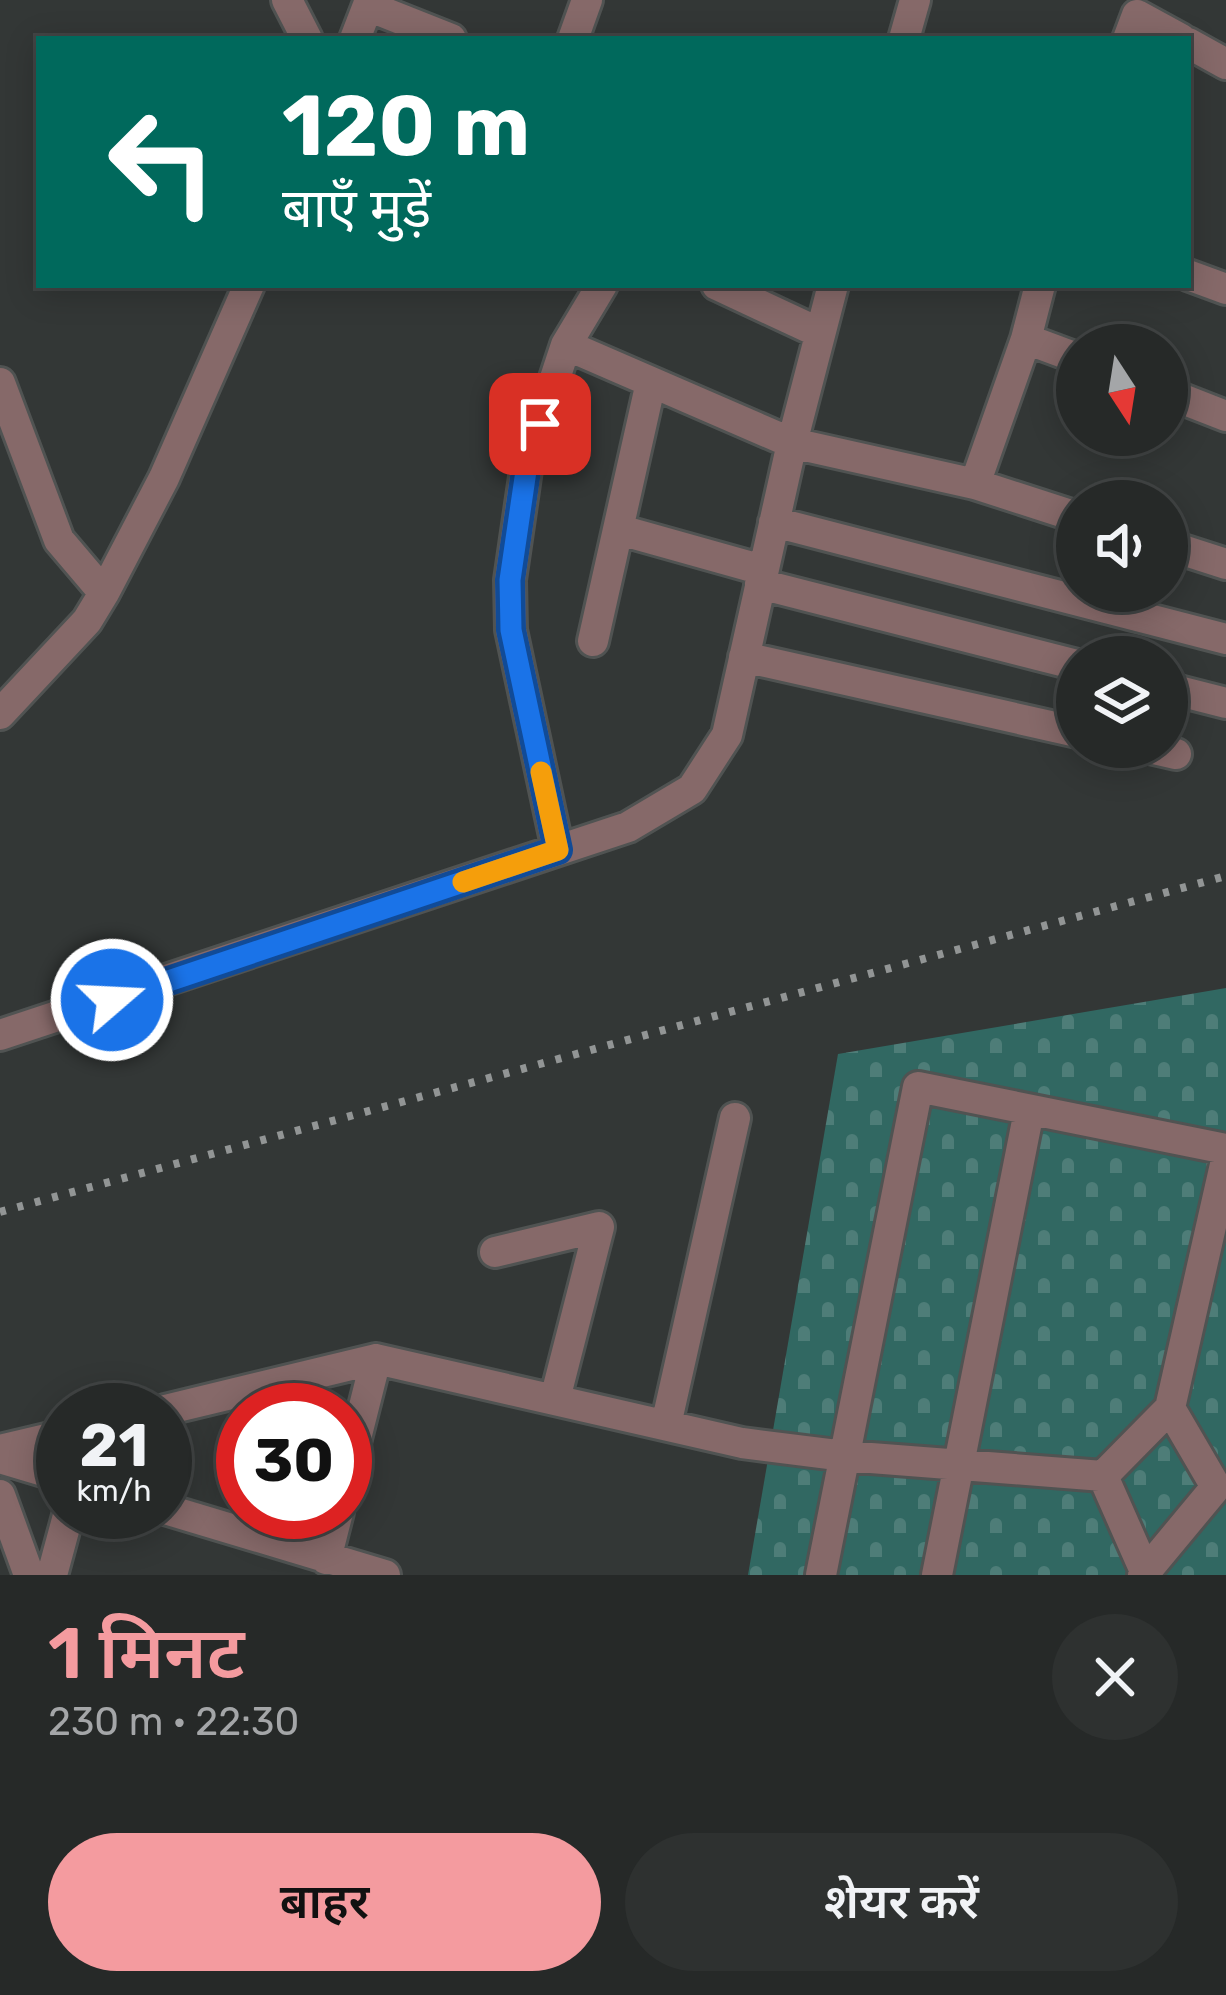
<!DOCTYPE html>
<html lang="hi">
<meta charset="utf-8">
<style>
body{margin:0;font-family:Rubik,"Noto Sans Devanagari",sans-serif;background:#2e3130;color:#f1f3f6;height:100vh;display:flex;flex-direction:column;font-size:45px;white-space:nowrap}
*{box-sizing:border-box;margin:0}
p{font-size:39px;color:#a4a6a8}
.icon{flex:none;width:66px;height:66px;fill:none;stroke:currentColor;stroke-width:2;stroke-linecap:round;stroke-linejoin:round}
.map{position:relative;height:1575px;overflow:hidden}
.side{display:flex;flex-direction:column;background:#262928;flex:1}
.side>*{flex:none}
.guide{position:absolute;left:36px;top:36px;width:1155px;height:252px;border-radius:0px;box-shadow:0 6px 30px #0003,0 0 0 3px #424545;background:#00695c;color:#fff;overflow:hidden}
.needle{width:78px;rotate:168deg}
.controls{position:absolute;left:1056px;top:324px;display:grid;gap:24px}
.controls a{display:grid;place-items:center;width:132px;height:132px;border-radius:50%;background:#262928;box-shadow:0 6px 30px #0003,0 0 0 3px #424545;font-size:60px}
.speed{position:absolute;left:36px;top:1383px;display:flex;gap:24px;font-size:60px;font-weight:700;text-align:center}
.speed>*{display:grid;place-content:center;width:156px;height:156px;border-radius:50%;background:#262928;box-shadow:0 6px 30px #0003,0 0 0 3px #424545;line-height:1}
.speed small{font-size:30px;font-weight:400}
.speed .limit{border:18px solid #d22;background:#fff;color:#111}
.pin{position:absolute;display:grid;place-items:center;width:102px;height:102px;color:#fff;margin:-51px;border-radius:24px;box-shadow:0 6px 18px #0006}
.me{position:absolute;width:132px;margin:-66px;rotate:71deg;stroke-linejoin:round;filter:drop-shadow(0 0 9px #0008)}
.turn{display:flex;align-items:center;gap:42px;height:252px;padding:0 48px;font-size:54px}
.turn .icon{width:156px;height:156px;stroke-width:2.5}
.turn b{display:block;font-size:84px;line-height:102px}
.round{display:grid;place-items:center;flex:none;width:126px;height:126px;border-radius:63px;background:#2e3130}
.overview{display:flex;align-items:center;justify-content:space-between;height:204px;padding:0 48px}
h1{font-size:72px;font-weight:600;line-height:90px;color:#f49b9f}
.cta{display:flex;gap:24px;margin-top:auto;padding:24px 48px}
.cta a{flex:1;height:138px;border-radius:72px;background:#f49b9f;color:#111;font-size:48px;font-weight:600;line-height:138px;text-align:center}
.cta a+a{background:#2e3130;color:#f1f3f6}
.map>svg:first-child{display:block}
.cemetery{fill:url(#cemetery-stones)}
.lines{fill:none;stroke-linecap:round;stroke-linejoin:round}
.minor-casing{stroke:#505352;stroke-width:36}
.minor{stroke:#866969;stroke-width:30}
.rail{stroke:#929595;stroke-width:8;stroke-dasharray:6 12;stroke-linecap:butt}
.route-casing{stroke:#114b97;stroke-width:30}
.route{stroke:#1a73e8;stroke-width:21}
.slow{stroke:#f59e0b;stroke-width:21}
</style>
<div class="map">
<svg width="1226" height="1575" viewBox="0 0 1226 1575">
<defs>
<pattern id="cemetery-stones" width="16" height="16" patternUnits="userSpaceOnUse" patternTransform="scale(3)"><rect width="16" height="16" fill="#316862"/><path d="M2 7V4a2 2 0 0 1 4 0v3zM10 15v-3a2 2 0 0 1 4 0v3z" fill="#4e7d78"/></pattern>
</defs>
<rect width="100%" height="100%" fill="#333736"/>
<path class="cemetery" d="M1226,988V1575H748L838,1054Z"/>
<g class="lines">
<g class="minor-casing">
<path id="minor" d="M287,0L307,39
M368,6L451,39
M355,39L370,0
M573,39L587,0
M904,39L915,0
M1128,39L1137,15L1181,39
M1188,43L1226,64
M1188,275L1226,289
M717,285L820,333
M1026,339L1077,358
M566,345L792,443L975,484L1077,517
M0,383L59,540L104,593
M1167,393L1226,416
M975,484L1026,339L1040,285
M774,522L1226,639
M620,530L763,570
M1167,545L1226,564
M760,584L1077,665
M593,641L651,382
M744,657L1077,732
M1167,688L1226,703
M0,714L87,621L104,593L164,478L249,285
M1145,747L1176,754
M558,850L511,630L510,580L527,463L566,345L602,285
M0,1035L628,827L692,789L727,735L792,443L833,285
M495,1252L599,1227L555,1399
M1170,1408L1226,1160
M165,1410L376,1359L742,1443L845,1456L1103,1476L1170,1408L1216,1487
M666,1425L735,1118
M0,1450L63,1435
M0,1458L63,1477
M1103,1476L1144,1569
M345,1482L376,1359
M0,1495L29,1575
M165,1509L385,1575
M326,1559L338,1512
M52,1575L69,1512
M821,1575L918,1087L1226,1149
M937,1575L1029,1111
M1143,1575L1216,1487"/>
</g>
<use href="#minor" class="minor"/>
<path class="rail" d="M0,1212L1226,876"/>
</g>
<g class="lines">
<g class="route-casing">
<path id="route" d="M112,1000L558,850L511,630L510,580L527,464L540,424"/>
</g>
<use href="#route" class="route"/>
<path class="slow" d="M463,882L558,850L541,772"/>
</g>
</svg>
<div class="controls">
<a><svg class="needle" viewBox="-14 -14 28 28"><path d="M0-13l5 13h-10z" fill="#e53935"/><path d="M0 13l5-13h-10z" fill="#a4a6a8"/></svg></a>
<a><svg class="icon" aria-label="sound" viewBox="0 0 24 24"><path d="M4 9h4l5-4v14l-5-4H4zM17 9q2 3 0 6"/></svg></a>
<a><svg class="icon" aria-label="layers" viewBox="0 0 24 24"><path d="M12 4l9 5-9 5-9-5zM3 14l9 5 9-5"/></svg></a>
</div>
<div class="speed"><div>21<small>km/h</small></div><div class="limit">30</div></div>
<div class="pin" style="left:540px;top:424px;background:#d93025"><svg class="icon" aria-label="arrive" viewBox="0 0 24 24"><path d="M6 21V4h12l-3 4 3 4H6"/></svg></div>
<svg class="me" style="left:112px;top:1000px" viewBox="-20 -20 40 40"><circle r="17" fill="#1a73e8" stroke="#fff" stroke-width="3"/><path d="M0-11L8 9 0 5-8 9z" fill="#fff"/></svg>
<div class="guide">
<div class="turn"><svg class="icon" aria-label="left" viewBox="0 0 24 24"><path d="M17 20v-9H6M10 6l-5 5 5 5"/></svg><div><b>120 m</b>बाएँ मुड़ें</div></div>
</div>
</div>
<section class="side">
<div class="overview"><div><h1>1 मिनट</h1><p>230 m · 22:30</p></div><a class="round"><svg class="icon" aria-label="close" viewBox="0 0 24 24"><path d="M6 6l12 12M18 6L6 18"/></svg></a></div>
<div class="cta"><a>बाहर</a><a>शेयर करें</a></div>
</section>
